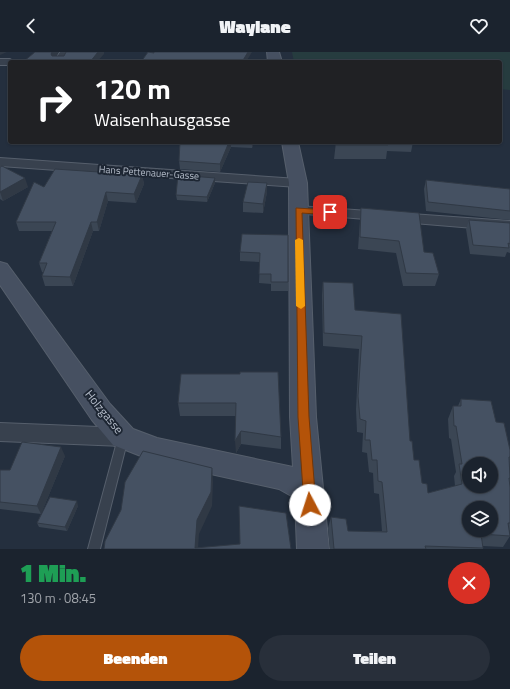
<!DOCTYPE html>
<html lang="de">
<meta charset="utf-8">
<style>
body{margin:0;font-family:"Titillium Web",sans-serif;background:#282f3a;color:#f1f3f6;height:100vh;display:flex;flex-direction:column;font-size:15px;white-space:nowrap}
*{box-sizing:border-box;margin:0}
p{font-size:13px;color:#a0a4aa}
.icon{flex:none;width:22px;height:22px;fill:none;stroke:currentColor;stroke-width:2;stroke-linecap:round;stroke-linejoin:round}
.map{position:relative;height:497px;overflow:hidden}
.panel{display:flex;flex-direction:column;background:#1b232e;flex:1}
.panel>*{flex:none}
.top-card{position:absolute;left:8px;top:8px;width:494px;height:84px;border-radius:4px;box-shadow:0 1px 3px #0004,0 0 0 1px #39404a;background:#202124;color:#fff;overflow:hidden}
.controls{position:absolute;left:462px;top:405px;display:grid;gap:8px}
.controls a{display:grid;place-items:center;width:36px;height:36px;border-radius:50%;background:#1b232e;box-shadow:0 1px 3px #0004,0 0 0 1px #39404a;font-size:20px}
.pin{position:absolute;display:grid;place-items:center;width:34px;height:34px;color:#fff;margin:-17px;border-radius:8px;box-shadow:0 2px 6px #0006}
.me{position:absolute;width:44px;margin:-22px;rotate:355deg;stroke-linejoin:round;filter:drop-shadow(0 0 3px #0008)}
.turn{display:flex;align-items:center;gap:14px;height:84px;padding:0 20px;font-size:18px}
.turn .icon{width:52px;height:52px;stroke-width:2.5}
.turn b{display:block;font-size:28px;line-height:34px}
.round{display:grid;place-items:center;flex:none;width:42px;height:42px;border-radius:21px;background:#282f3a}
.headline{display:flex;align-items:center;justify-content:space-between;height:68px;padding:0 20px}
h1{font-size:24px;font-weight:800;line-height:30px;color:#1e9e55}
.action{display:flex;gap:8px;margin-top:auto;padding:8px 20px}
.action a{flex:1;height:46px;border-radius:24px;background:#b45309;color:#fff;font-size:16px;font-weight:800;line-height:46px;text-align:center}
.action a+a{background:#282f3a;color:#f1f3f6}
header{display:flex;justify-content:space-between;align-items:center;height:52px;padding:0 20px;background:#1b232e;font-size:18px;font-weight:800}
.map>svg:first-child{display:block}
.green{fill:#263c3f}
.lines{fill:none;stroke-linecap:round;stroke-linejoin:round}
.lane-casing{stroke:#565f6c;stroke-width:2}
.street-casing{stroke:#565f6c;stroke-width:2}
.secondary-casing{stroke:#565f6c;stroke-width:2}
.lane{fill:#38414e;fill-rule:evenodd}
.street{fill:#38414e;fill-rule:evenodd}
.secondary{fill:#465061;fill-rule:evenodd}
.wall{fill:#3b4654}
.shaded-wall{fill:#303945}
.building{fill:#455162;stroke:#303945;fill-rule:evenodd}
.route{fill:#b45309;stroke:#753606}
.slow{fill:#f59e0b}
.labels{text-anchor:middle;stroke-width:4;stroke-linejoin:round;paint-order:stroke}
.far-street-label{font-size:10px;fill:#b4bcc9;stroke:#1d2633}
.street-label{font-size:12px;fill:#b4bcc9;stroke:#1d2633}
</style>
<header><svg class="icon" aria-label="back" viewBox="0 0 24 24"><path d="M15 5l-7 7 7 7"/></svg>Waylane<svg class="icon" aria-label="heart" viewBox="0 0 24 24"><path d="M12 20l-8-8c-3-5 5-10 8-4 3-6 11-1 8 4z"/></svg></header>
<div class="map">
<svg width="510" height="497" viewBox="0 0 510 497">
<rect width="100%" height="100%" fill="#242f3e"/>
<path class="green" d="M292,0H510V38L500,37V10H294Z"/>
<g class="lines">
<g class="lane-casing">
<path id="lane" d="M123,382L126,383L128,386L100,497H88L118,386L120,383Z"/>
</g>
<g class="street-casing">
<path id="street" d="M60,0H70L64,10H54Z
M0,7H10L15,10H10V13H0Z
M0,106L298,127L303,128L305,131L303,134L298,135L0,114Z
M298,154L510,169V179L293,161L291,158L293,155Z
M0,371L123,376L130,379L133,385L130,391L123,394L0,389Z"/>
</g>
<g class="secondary-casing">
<path id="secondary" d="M267,0H279L282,10H268Z
M282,90H298L307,131L316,365L329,497H297L295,446L279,437L156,410L113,393L92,368L0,233V210L7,212L110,352L133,377L157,386L293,415L290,365L289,131Z"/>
</g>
<use href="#lane" class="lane"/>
<use href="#street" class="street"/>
<use href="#secondary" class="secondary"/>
</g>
<path class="wall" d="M180,90H254L252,96L231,95L220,120L180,117L179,109Z
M336,90H413L411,100L387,99L386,107H334Z
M0,115L28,135L3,149L0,147Z
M142,123L144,132L136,151L108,149L99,179H93L73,234H45L42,224L44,221L42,220L39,211L52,179H19L16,170L44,135Z
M426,128L510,137V168L426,159L424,137Z
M215,131L207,150L177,148L176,143Z
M267,131V140L263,161L243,160V150Z
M361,156L424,200L439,222L435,234H403L396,201L358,197L360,168Z
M469,168L510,171V201L507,200L505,205L470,202L466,177Z
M288,183V239H271V232L259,231L260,210L240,209V200Z
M323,230L355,258L410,389L414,408L422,431L428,441L455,434L454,424L456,420L451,387L449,386L448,367L453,354H458L461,347L496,370L510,398V478L509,479L510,484L503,495L483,494V497H330L328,476L331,465L348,479H382L379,442L374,441L373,421L369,420L367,401L362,400L363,381L357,380L356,357L359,297L323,294L322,243Z
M240,322L281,385V397L241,392L236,401V364H180L178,351Z
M65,404L41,462L78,454L67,479L39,475L37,471L41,462L0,457V418H10Z"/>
<path class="shaded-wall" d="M0,0H7L0,3Z
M52,0H59L53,9L51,2Z
M98,0H104V2L97,10H90Z
M248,0H252L246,10H242Z
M229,90H231V95L220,120V112Z
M252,90H254L252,96Z
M142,123L144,132L136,151L134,142Z
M25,126L28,135L3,149L0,140Z
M215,126V131L207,150V145Z
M267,131V140L263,161V152Z
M106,140L108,149L99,179L97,170Z
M91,170L93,179L73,234L70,225Z
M241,379V392L236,401L235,389Z
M61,395L65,404L41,462L37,454Z
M212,416L213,430L212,454L199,482L198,497H195L197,468Z
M77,449L78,454L67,479L65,475Z"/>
<path class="building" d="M35,0H52L51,2L52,4H64L66,0H98L90,10H23Z
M148,0L154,1V0H248L242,10H141Z
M180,90H229L220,112L179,109Z
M336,90H387L388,93H335Z
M2,114L25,126L0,140V115Z
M55,117L142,123L134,142L106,140L97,170H91L70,225L42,224L47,211H39L56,170H16L34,130L44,135Z
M178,123L215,126L207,145L176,143Z
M426,128L510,137V159L428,150Z
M248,130L267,131L263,152L243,150Z
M361,156L419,161L424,200L433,201L439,222L406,221L399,189L360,185Z
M469,168L510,171V192L508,191L509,196L473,193Z
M242,182L288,183V230H271V222H259L260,201L240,200Z
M323,230L353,231L355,258L401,262L410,389H412L414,408H419L422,431L427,432L428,441L462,432L459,412H462L456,374H454L453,354H461V347L491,349L496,370L504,371L510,398V405H509L510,426H509L510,435V471H508L510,484L481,482L483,496L425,494L426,497H334L331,465L346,467L348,479L387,480L382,430L378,429L377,408H372L370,388H365L366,369L360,367L358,344L362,284L324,281ZM469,412H491V434H469ZM469,456H491V478H469Z
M240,320H278L281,385L241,379L235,389L236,351H178L181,322H240Z
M22,390L61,395L37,454L0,450V418H10Z
M143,399L212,416L211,440L197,468L195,496L240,492L239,454L286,461L291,497H104L105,489L121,458L125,430Z
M50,445L77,449L65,475L37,471Z"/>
<path class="route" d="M296,156L330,158L333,160L330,163L302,161L309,365L316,453L314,457L310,458L305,457L304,453L298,365Z"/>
<path class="slow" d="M299,186L303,188L305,254L301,257L296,254L295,188Z"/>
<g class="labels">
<g class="far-street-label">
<text transform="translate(149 120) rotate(4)" y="4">Hans Pettenauer-Gasse</text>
</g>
<g class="street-label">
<text transform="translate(104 360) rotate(51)" y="4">Holzgasse</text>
</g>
</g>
</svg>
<div class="controls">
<a><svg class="icon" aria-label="sound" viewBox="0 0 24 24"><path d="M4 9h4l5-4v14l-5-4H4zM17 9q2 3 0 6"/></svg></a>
<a><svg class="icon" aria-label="layers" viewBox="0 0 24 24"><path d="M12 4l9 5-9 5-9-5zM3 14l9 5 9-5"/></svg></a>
</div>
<div class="pin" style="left:330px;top:160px;background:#d93025"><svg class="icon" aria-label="arrive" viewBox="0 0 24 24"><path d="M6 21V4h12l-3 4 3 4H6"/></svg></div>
<svg class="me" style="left:310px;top:453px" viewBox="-20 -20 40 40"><circle r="19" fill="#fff"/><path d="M0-13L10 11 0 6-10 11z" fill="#b45309"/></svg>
<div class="top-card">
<div class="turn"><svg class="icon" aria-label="right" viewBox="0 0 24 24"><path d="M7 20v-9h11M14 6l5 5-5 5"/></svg><div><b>120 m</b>Waisenhausgasse</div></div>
</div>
</div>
<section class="panel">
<div class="headline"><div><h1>1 Min.</h1><p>130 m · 08:45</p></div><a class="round" style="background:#d93025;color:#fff"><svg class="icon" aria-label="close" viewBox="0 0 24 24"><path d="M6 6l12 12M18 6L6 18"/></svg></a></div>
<div class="action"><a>Beenden</a><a>Teilen</a></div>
</section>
